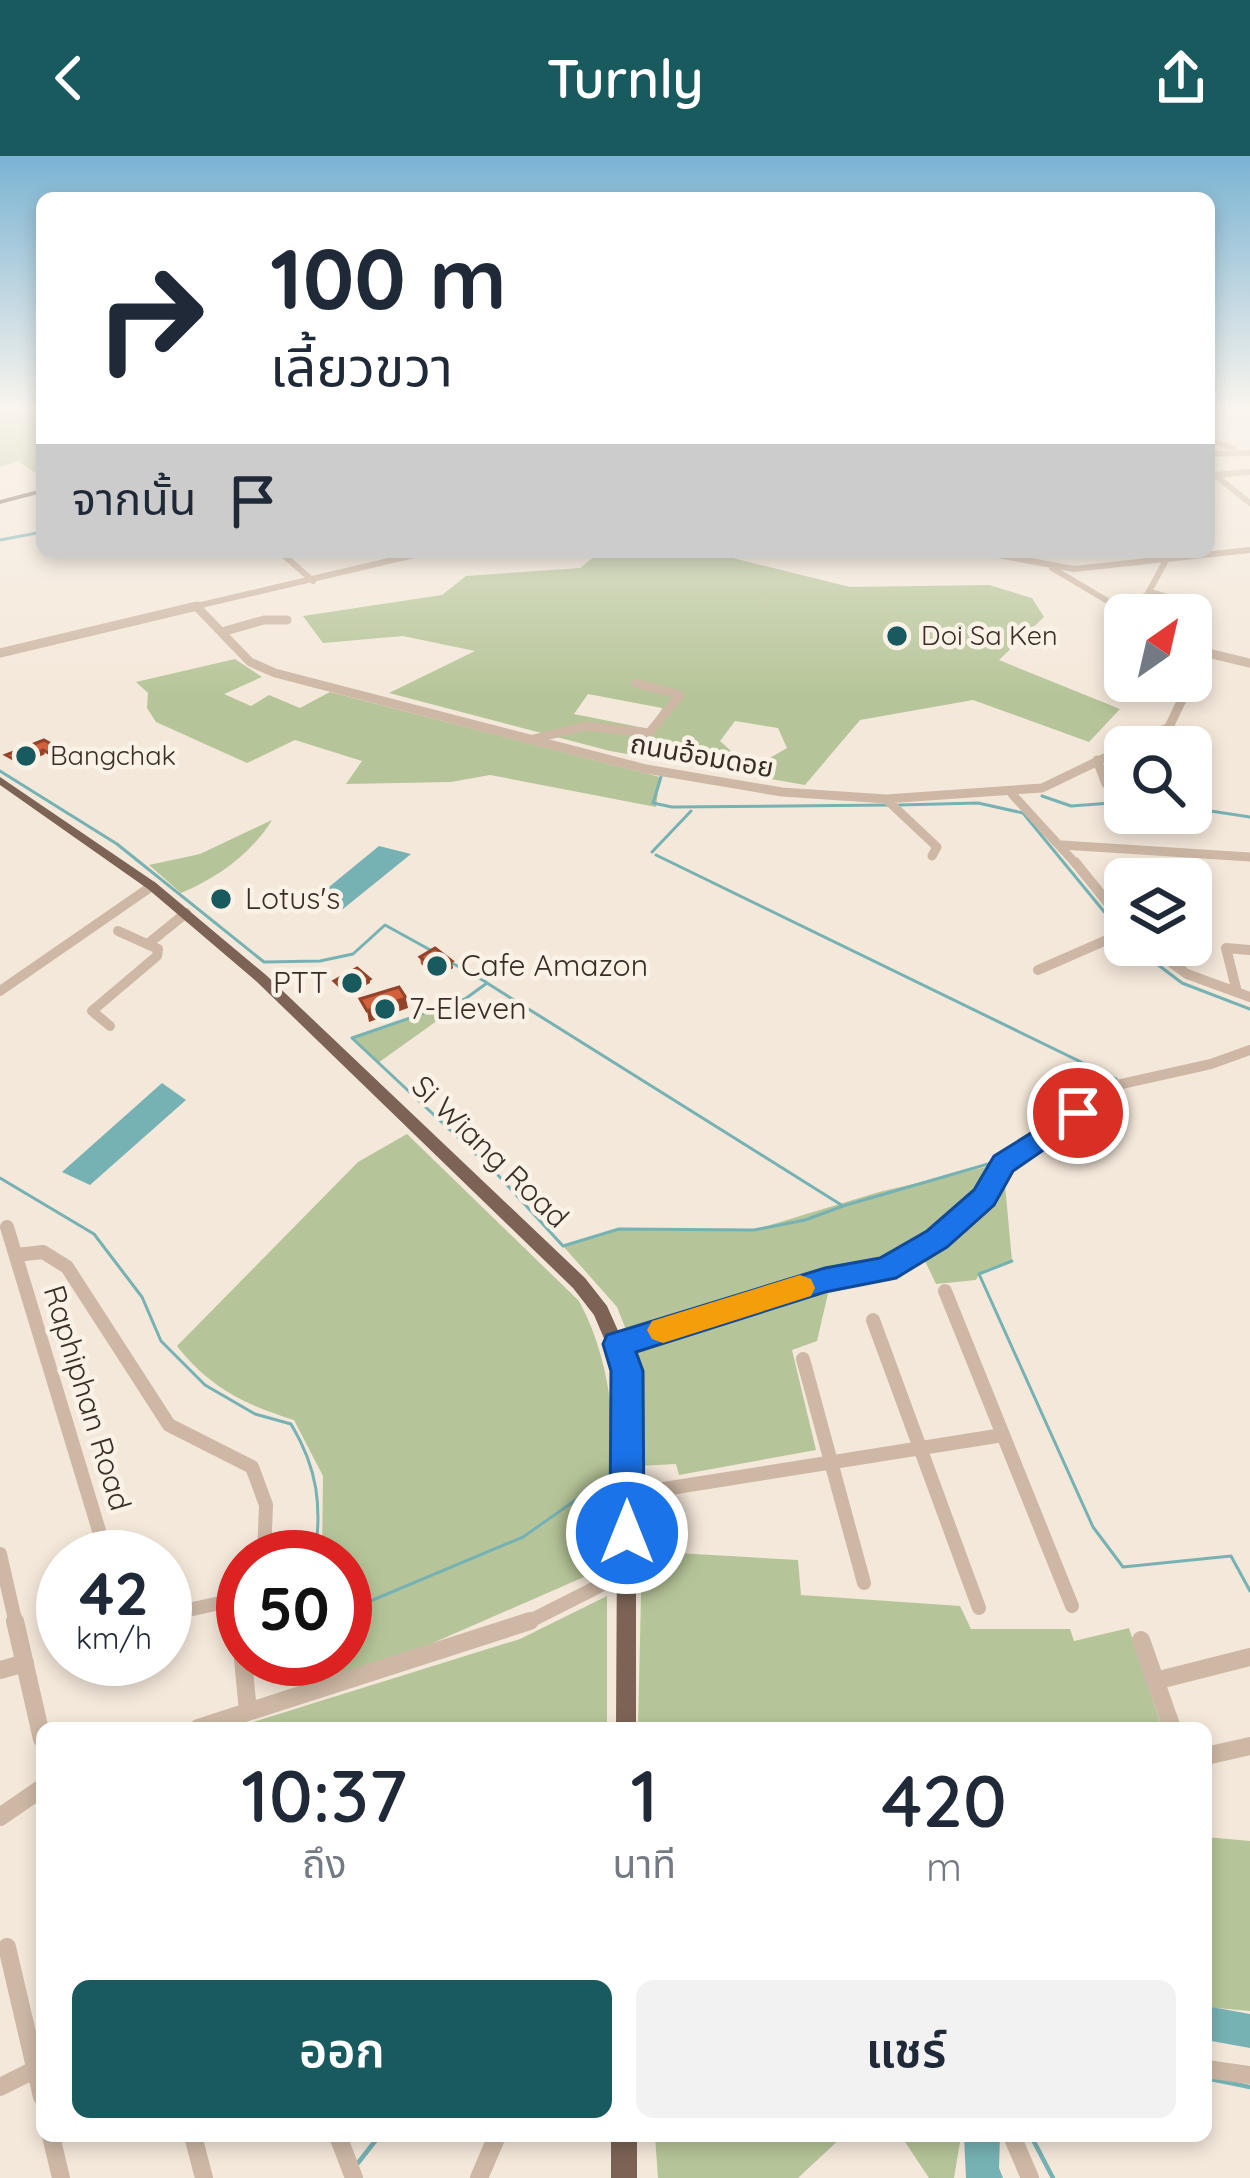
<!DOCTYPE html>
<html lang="th">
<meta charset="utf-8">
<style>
body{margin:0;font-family:Quicksand,"Noto Sans Thai",sans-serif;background:#f2f2f3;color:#1f2937;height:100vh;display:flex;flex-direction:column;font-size:45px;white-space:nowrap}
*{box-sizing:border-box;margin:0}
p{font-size:39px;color:#747a83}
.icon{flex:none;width:66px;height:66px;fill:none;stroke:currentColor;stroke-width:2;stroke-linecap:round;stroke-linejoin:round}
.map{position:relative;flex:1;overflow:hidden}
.sheet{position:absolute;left:36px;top:1566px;width:1176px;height:420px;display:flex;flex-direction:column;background:#fff;border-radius:18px;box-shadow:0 6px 18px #0003}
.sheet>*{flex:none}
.top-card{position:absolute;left:36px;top:36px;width:1179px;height:366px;border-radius:18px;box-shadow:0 6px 18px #0003;background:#fff;color:#1f2937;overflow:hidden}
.needle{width:78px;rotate:34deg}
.fabs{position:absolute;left:1104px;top:438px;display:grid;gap:24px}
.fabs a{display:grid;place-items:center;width:108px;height:108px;border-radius:18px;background:#fff;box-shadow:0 6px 18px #0003;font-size:60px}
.speed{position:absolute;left:36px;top:1374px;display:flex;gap:24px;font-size:60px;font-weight:700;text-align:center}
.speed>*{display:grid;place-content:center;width:156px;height:156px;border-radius:50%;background:#fff;box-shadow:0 6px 18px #0003;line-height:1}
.speed small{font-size:30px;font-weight:400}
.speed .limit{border:18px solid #d22;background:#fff;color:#111}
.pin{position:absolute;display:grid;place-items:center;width:102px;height:102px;color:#fff;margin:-51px;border:6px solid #fff;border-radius:50%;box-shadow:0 3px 12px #0007}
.me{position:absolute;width:132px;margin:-66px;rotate:0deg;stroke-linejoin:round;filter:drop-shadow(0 0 9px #0008)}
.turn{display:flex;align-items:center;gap:42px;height:252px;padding:0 36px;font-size:54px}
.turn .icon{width:156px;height:156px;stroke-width:2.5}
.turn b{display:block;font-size:84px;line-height:102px}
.then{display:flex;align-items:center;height:114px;padding:0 36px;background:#0003;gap:24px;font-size:45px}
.eta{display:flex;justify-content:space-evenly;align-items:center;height:204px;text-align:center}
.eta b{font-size:72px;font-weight:600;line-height:84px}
.cta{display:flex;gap:24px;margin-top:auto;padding:24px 36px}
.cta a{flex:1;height:138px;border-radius:18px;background:#185a5e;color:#fff;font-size:48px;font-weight:600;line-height:138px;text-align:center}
.cta a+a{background:#f2f2f3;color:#1f2937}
header{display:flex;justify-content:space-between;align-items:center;height:156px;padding:0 36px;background:#185a5e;color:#fff;font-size:54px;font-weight:600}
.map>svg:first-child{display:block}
.green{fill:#b6c599;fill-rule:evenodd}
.water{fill:#76b2b4}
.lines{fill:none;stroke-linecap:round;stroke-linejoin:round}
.stream-far1{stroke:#76b2b4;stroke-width:3}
.stream{stroke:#76b2b4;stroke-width:4.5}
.river{fill:#76b2b4;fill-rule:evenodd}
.minor-far4{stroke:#ceb8a5;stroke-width:6}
.minor-far3{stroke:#ceb8a5;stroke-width:9}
.minor-far2{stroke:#ceb8a5;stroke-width:10}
.minor-far1{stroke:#ceb8a5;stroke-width:14}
.minor{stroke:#ceb8a5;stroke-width:18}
.major{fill:#7c6356;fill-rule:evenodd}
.wall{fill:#b55333}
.shaded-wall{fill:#934329}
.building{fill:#d2603b;stroke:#934329;stroke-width:3}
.route{fill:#1a73e8;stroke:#114b97;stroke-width:3}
.slow{fill:#f59e0b}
.poi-dot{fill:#185a5e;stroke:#fbf2e7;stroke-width:4.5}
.labels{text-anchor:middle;stroke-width:9;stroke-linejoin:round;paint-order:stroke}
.far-poi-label{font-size:27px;fill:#392d27;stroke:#fbf2e7;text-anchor:start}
.far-street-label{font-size:27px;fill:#392d27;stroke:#fbf2e7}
.poi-label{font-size:30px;fill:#392d27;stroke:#fbf2e7;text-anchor:start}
.street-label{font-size:30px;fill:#392d27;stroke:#fbf2e7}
</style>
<header><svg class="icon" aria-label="back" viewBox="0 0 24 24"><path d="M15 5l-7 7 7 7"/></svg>Turnly<svg class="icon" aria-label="share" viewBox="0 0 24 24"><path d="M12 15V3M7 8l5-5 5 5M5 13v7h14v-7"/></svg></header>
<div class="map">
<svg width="1250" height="2022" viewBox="0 0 1250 2022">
<rect width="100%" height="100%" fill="#f4e8da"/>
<path class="green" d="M0,255H42V321L18,305L0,311Z
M600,396H708L850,431L989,429L1032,442L1044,461L999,504L1120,553L1089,586L973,544L860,564L805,629L610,595L389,537L475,495L403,480L323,487L303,460L442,439L466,420L580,412ZM588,538L662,552V553L649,573L574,558ZM735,565L778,572L787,592L751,613L720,585Z
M235,503L262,521L224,538L251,550L269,539L300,552L330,536L660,621L656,651L490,619L451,626L346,628L362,605L295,584L247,607L156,566L147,552L148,537L136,526Z
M272,664C252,697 217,722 181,737L149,709L200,698Z
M466,844L378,907L352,882Z
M407,978L579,1145C621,1223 613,1302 615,1388L609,1410L410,1497L334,1519L331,1503H345V1401H322L323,1320L294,1264C245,1249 209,1231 177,1190L358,1006Z
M1003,1007L1012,1105L979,1118L976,1124L936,1128L925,1105L857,1126L842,1114L628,1179L617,1151L563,1090L619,1072L754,1074L879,1036Z
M829,1133L817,1185L792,1194L816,1294L679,1319L676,1308L639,1310L640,1257L633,1191Z
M642,1395L798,1404L801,1439L960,1450L971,1473H1070L1074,1485L1129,1472L1162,1572H638Z
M607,1440V1572H234L520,1483Z
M1206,1681L1250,1685V1855L1206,1851Z
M655,1980H843L798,2022H658Z
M901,1980H961L954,2022H929Z"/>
<path class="water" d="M379,690L411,698L343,753L318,740Z
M162,927L186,944L90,1029L62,1016Z"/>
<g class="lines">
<path class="stream-far1" d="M0,384L42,376
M0,615L117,688L264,806L320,805L353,798L385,769L434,796
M661,621L653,647L672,651L890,649
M1042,640L1071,650L1125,646
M899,649L978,647L1023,657L1120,775
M1191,652L1250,661
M652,696L691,655
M656,699L1116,923
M1132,789L1182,827L1250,853
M452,807L486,826
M487,827L843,1050L805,1064L754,1074L619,1073L563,1090L497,1018L352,882L465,843Z
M0,1022L94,1078L142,1141L161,1185L205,1229L255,1258L291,1268C318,1313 322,1350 315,1401
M843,1050L988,1008L1105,931
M1012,1105L979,1118L1093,1371L1123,1411L1231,1400L1250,1435
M345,1437L368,1446L523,1381L590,1334"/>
<path class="stream" d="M1206,1922L1250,1931
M1031,1980L1053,2022
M358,2007L379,1980"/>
<path class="river" d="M1206,1850L1250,1858V1892L1206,1884Z
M964,1980H1000L999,2012L1003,2022H966Z"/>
<path class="minor-far4" d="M1209,284L1233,292
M1209,298L1250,297
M1250,316L1215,319L1250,347
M280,396L313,425
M981,396L1074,413L1250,394
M1052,412L1121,453
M1150,436L1195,449
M1120,452L1147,439L1165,406
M184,453L427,396"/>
<path class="minor-far3" d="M1115,450L1131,459
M198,452L250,506L275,517L646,613L782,636L886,643L1042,632L1169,571L1191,525
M1167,459H1188
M225,475L264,464H287
M1191,493L1250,507
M0,497L197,450
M529,584L587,570L649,577L680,539L636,527
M1097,604L1106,628
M1012,638L1077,709
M886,643L937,691L932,700
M1062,689L1250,701"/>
<path class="minor-far2" d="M1075,706L1125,768
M1191,768L1206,769
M149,787L186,757
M1147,789L1187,818L1250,841
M1038,814L1125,776
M0,835L152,730
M1237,836L1226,792L1250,794
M110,870L92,855L157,800L158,793L118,775
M985,1040L1003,1007L1117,929L1211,908L1250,894"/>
<path class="minor-far1" d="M7,1071L107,1401
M16,1099L43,1096L67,1111L169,1269L252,1311L266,1349L264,1401
M945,1135L1072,1450
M873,1164L979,1452
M618,1188L825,1124L886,1113L937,1083L987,1037
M803,1203L864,1427
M626,1339L1003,1279
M0,1398L16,1468
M238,1446L240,1468
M165,1459L243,1442
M524,1468L627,1416"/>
<path class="minor" d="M15,1465L42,1583
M240,1465L243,1501
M1141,1484L1172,1572
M243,1503L248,1556
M0,1514L25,1507
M1155,1525L1250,1501
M198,1572L530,1465
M1206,1600L1250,1590
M0,1661L42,1632
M7,1791L42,1941
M1206,1913L1250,1919
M0,1931L42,1910
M51,1980L61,2022
M193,1980L204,2022
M338,1980L354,2022
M1012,1980L1030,2022
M479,2022L497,1980"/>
<path class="major" d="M42,333V337L0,348V344Z
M0,621L156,727L266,819L585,1122L607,1150L636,1215V1572H616L618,1215L594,1159L573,1132L256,825L148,733L0,629Z
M611,1980H637V2022H611Z"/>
</g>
<path class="wall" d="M420,801L453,812L437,821L421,808Z"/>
<path class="shaded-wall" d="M43,594L45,598L20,610L19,606Z
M452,805L453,812L437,821L436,814Z
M370,823V827L347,839L346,836Z
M406,842L408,852L369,866L367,855Z"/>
<path class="building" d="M44,584L62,594L52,599L43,594L19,606L6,599Z
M435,792L452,805L436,814L420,801Z
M357,812L370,823L346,836L334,825Z
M399,831L406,842L367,855L360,843Z"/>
<linearGradient id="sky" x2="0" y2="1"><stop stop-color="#7ab3d3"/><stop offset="0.47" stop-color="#faf5ee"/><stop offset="1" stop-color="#faf5ee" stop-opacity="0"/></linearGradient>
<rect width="1250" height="538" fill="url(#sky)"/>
<path class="route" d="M1078,948L1087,950L1091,957L1087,964L1013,1015L994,1049L947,1091L896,1122L825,1136L636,1196L643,1215L644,1377L639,1389L627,1394L615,1389L610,1377L611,1215L603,1188L607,1179L825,1112L880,1102L927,1075L974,1034L994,1000Z"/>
<path class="slow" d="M800,1119L811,1123L815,1132L811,1140L663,1187L652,1183L647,1174L652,1165Z"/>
<g class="poi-dot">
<circle cx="897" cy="480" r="12"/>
<circle cx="26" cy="600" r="12"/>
<circle cx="221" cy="743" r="12"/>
<circle cx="437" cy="810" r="12"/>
<circle cx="352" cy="827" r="12"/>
<circle cx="385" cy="853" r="12"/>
</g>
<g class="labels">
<g class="far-poi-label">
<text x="921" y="489">Doi Sa Ken</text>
<text x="50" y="609">Bangchak</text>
</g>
<g class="far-street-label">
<text transform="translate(702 600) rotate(10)" y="9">ถนนอ้อมดอย</text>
</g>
<g class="poi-label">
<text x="245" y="753">Lotus's</text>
<text x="461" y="820">Cafe Amazon</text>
<text x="328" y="837" text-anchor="end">PTT</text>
<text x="409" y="863">7-Eleven</text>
</g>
<g class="street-label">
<text transform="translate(490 996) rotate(44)" y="10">Si Wiang Road</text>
<text transform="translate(87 1242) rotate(73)" y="10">Raphiphan Road</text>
</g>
</g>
</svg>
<div class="fabs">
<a><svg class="needle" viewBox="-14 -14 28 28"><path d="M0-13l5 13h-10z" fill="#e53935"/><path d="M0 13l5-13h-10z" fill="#747a83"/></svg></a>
<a><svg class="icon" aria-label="search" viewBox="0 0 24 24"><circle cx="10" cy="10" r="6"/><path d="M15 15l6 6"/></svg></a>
<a><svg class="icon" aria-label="layers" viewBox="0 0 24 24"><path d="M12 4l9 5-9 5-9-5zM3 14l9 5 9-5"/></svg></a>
</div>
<div class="speed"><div>42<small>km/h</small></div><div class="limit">50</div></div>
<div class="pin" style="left:1078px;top:957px;background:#d93025"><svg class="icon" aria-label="arrive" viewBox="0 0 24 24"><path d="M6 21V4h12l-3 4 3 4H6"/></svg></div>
<svg class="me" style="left:627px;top:1377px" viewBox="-20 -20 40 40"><circle r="17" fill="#1a73e8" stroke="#fff" stroke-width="3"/><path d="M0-11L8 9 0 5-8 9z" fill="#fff"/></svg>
<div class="top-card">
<div class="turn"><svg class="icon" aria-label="right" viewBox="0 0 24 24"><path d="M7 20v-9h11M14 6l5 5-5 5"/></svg><div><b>100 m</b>เลี้ยวขวา</div></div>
<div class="then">จากนั้น<svg class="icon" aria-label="arrive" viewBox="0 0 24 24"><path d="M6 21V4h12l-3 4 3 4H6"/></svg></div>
</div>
<section class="sheet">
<div class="eta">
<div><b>10:37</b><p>ถึง</p></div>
<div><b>1</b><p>นาที</p></div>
<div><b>420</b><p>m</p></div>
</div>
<div class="cta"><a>ออก</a><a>แชร์</a></div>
</section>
</div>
